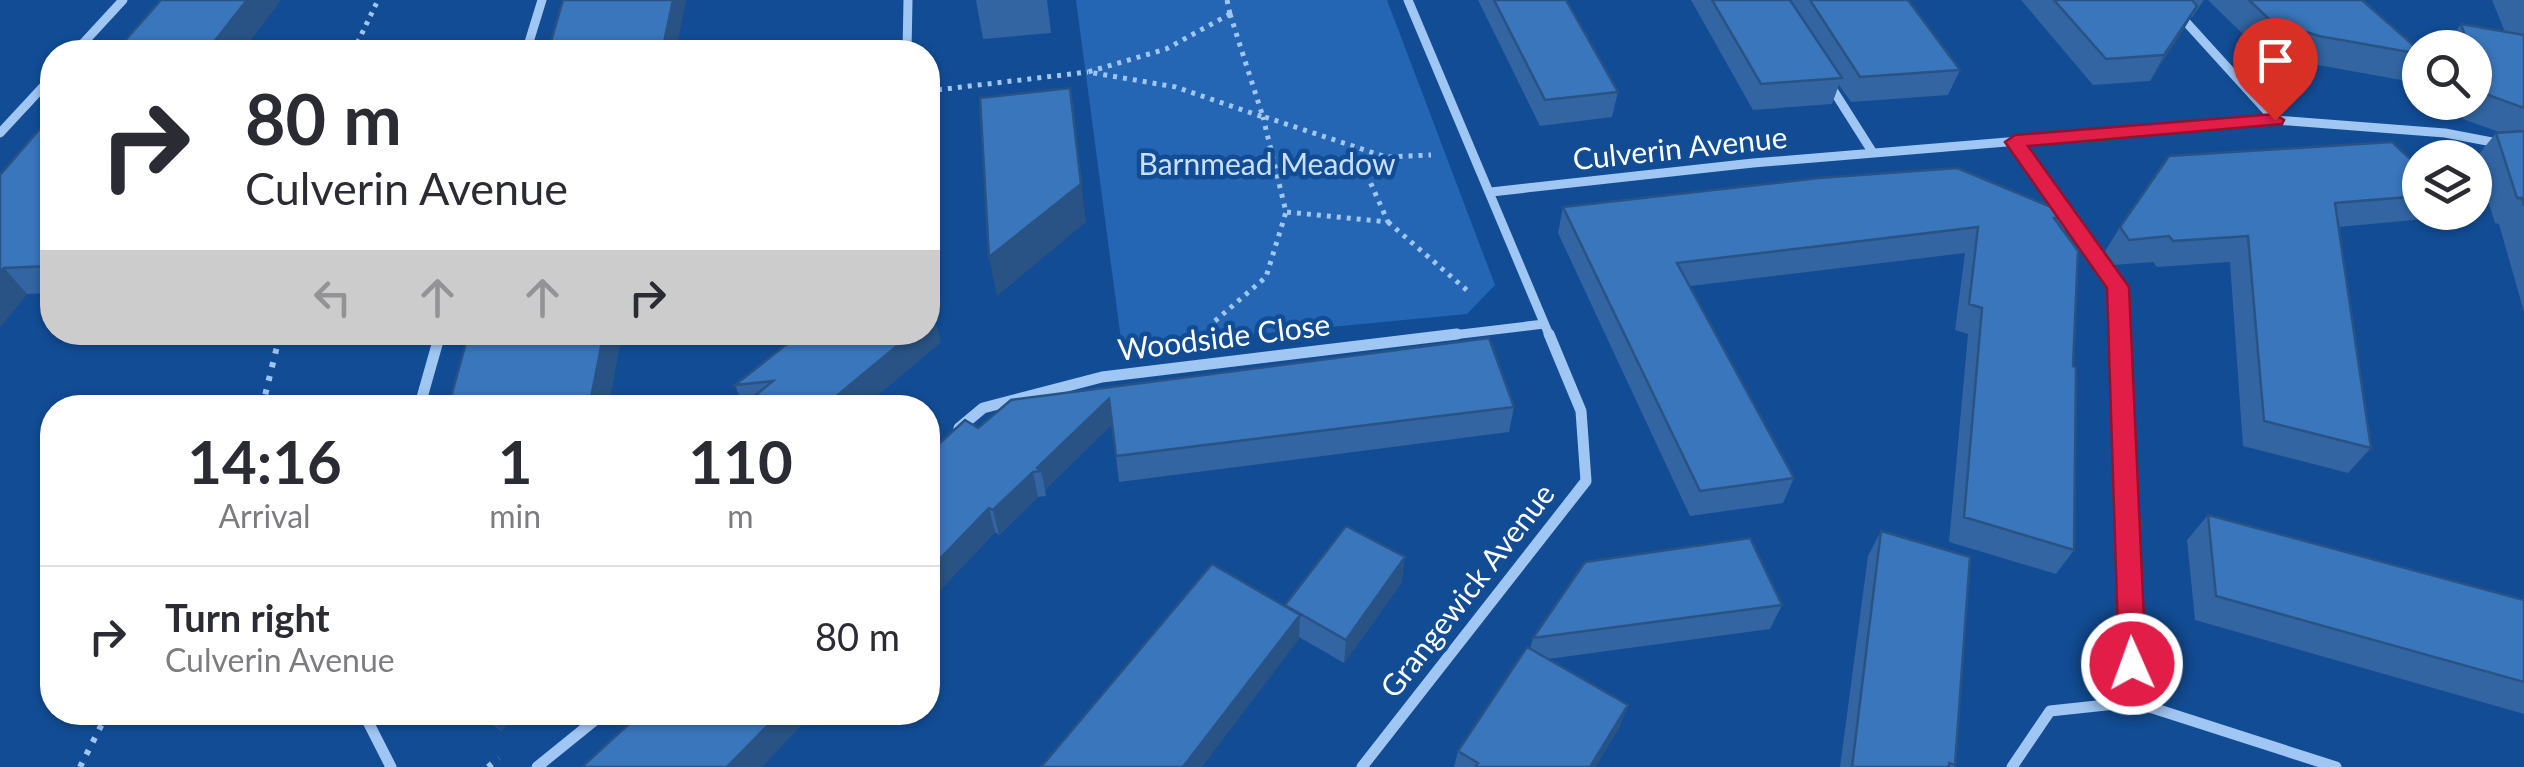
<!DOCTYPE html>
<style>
body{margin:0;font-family:Lato,sans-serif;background:#f7f7f7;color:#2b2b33;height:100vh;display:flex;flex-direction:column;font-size:38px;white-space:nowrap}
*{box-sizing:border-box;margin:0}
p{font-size:32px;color:#7c7c81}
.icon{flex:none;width:55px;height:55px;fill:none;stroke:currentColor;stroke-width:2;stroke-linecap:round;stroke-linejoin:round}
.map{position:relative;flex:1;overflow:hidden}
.sheet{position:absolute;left:40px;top:395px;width:900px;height:330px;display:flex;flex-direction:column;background:#fff;border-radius:40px;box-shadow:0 2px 8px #0004}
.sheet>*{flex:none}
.hud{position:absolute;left:40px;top:40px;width:900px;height:305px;border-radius:40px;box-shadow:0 2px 8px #0004;background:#fff;color:#2b2b33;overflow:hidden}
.fabs{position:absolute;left:2402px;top:30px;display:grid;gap:20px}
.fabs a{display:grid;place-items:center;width:90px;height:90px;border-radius:50%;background:#fff;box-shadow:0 2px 8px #0004;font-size:50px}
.pin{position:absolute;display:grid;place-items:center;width:85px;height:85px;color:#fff;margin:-102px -42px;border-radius:50% 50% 50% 0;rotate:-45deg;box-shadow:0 0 10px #0007}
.pin .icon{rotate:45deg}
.me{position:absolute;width:110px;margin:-55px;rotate:358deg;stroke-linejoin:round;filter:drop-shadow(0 0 8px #0008)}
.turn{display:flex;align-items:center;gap:35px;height:210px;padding:0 40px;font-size:45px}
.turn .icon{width:130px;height:130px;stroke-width:2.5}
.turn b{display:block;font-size:70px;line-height:85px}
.lanes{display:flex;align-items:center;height:95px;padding:0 40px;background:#0003;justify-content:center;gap:50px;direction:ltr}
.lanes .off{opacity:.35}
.eta{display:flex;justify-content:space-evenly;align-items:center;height:170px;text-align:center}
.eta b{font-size:60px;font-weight:700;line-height:70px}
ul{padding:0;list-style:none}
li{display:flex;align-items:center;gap:30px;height:140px;padding:0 40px;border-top:2px solid #e1e1e2}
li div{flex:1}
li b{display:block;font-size:38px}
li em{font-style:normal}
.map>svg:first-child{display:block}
.green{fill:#2466b3}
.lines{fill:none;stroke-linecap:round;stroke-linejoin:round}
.path-far1{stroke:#a0c6f3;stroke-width:5;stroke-dasharray:4 6;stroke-linecap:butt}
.path{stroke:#a0c6f3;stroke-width:6;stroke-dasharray:5 9;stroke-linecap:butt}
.street-far1{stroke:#a0c6f3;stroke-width:9}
.street{stroke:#a0c6f3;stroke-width:11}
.wall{fill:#3265a2}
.shaded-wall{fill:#295384}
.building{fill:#3a76bc;stroke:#295384;stroke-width:2.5}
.route{fill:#e11d48;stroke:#92132f;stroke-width:2.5}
.labels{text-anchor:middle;stroke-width:9;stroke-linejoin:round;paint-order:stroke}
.street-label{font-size:30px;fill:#fff;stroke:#124c94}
.park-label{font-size:30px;fill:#c8e0fd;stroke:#124c94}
</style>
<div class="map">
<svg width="2524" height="767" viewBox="0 0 2524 767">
<rect width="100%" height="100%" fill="#124c94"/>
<path class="green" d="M1076,0H1387L1495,285L1467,314L1122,347Z"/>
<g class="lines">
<path class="path-far1" d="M1227,0L1230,14
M1230,14L1263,117L1176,87L1088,72L1166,49Z
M353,52L378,0
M928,91L1088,72
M1265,117L1386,157L1431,155
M1287,212L1388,222L1367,175L1386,157
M1388,222L1469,292
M1215,321L1266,277L1286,212L1263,117
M280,337L281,332"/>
<path class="path" d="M262,408L280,334
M80,767L108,712
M488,767L499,758"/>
<path class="street-far1" d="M1408,0L1550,337
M2166,0L2275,120
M75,52L123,0
M526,52L542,0
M907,52L908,0
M1828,82L1873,153
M0,133L52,77
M2015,141L2118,287L2120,337
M1491,192L1753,163L2275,120L2445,133L2524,148
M440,337L441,332
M1436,337L1544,324"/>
<path class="street" d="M2120,334L2134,702
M419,408L440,334
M959,428L983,408L1102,377L1457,334
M363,712L391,767
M537,767L605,712
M1362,767L1586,481L1581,411L1549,334
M2012,767L2050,711L2134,702L2336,767"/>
</g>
<path class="wall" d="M976,0H1047L1051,33L983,39Z
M1478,0H1566L1618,92L1612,117L1540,126Z
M1691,0H1908L1960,70L1948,95L1851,102L1839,85L1832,104L1753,110Z
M2021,0H2204L2192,17V16L2150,81L2093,85Z
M2208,0H2362L2420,51V61L2406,81L2302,62L2254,45Z
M2492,0H2524V312L2499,224L2495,223L2475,159L2496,133H2502L2463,119L2458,102H2475V48H2444L2461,24L2505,32Z
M52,115V293L27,294L0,327V175Z
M2420,168V212H2431L2425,219L2338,227L2371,448L2348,473L2243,446L2230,262L2157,267L2153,262L2113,265L2104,253L2120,227Z
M1563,207L2073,216L2064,232L2073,366L2074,550L2056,574L1949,542L1968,334L1955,330L1965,253L1690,286L1794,478L1783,503L1690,516L1558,233Z
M469,332H622L608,408H448Z
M941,342L862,408H740L743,405L735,385Z
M1514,407L1509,432L1119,482L1112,424L1045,490L1046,496L1038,497L999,535L995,532L928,603L978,428Z
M2208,515L2524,600V714L2195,620L2187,540Z
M1881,531L1955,765L1954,767H1840L1868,556Z
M1402,582L1344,663L1299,637V639L1285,606Z
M1782,605L1770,629L1548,659L1628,705L1619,728L1595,767H1454L1458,751L1530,649L1533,638Z
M479,712H522L501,731Z"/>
<path class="shaded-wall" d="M247,0H281L242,52H206Z
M673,0H686L676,52H662Z
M2197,6L2183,31L2150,81L2164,55Z
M1070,88L1086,222L997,296L989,257Z
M4,268L27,294L0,327V272Z
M934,316L941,342L862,408H822L914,332H928V322Z
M604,332H622L608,408H592L590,403Z
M1109,399L1112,424L1045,490L1041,471L1037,468Z
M1033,472L1038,497L999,535L993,510Z
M989,508L995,532L928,603V571Z
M1405,557L1402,582L1344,663L1346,640Z
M1300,615L1299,639L1202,767H1183Z
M1628,705L1619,728L1595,767H1590Z
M486,712H522L501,731Z
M781,712H814L762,767H727Z"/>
<path class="building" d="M161,0H247L206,52H115Z
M563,0H673L662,52H548Z
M1494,0H1566L1618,92L1545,100Z
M1712,0H1790L1842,78L1761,84Z
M1810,0H1908L1960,70L1860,77Z
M2054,0H2192L2197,6L2164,55L2106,59Z
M2249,0H2362L2420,51V54L2319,36L2270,20Z
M2461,24L2524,35V108L2483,93L2475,67V48H2469Z
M1070,88L1081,184L989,257L980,98Z
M52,115V263L50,266L4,268L0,272V175Z
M2524,131V206L2522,198H2517L2496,133Z
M2392,142L2420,168V196L2335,203L2371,448L2264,421L2248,236L2173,241L2169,236L2129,240L2120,227L2169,156Z
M1957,168L2073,216L2054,218L2078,251L2073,366L2076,367L2074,550L1964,517L1982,308L1969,304L1978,227L1677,263L1794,478L1700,491L1563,207L1819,178Z
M928,313L934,316L928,322Z
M469,332H604L590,403L556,408H448Z
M802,332H914L822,408H740L773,381L735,385Z
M1489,338L1514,407L1116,456L1109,399L1037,468L1041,471L1033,472L993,510L989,508L928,571V454L965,420L978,428L1011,400Z
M2208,515L2524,600V682L2216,596Z
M1346,526L1405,557L1346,640L1285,605Z
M1881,531L1970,557L1955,765L1949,763V767H1852Z
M1750,538L1782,605L1533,638L1585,562Z
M1212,564L1300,615L1183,767H1041Z
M1527,647L1628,705L1590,767H1475L1478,763L1458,751Z
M642,712H781L727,767H582Z"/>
<path class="route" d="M2275,114L2284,120L2282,124L2028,146L2129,287L2146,664L2142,672H2123L2119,664L2107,288L2005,142L2015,135Z"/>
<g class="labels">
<g class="street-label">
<text transform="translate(1680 149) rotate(-6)" y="10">Culverin Avenue</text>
<text transform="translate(1224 338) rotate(-7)" y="10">Woodside Close</text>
<text transform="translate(1468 591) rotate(-52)" y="10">Grangewick Avenue</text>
</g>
<g class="park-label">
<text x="1267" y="175">Barnmead Meadow</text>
</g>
</g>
</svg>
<div class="fabs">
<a><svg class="icon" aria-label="search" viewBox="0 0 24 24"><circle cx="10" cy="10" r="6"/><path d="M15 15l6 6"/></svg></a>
<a><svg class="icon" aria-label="layers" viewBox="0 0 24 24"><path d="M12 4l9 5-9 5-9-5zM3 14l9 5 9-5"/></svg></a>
</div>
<div class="pin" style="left:2275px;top:120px;background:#d93025"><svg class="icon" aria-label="arrive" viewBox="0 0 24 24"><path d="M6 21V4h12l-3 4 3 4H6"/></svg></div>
<svg class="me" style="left:2132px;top:664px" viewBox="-20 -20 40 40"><circle r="17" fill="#e11d48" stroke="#fff" stroke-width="3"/><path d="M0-11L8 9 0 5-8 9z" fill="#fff"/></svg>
<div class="hud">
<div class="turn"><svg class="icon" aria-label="right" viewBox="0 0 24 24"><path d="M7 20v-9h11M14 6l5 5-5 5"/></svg><div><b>80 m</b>Culverin Avenue</div></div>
<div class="lanes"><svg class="icon off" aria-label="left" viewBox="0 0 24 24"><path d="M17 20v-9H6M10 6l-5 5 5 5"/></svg><svg class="icon off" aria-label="ahead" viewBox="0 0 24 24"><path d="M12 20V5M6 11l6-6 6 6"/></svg><svg class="icon off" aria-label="ahead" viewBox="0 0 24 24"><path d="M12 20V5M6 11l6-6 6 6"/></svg><svg class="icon" aria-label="right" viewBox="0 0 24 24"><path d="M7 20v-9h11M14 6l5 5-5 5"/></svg></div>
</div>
<section class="sheet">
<div class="eta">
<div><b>14:16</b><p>Arrival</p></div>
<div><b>1</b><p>min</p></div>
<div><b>110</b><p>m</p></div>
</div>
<ul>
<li><svg class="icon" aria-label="right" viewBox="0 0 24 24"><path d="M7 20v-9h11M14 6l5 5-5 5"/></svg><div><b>Turn right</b><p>Culverin Avenue</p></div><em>80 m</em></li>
</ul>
</section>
</div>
